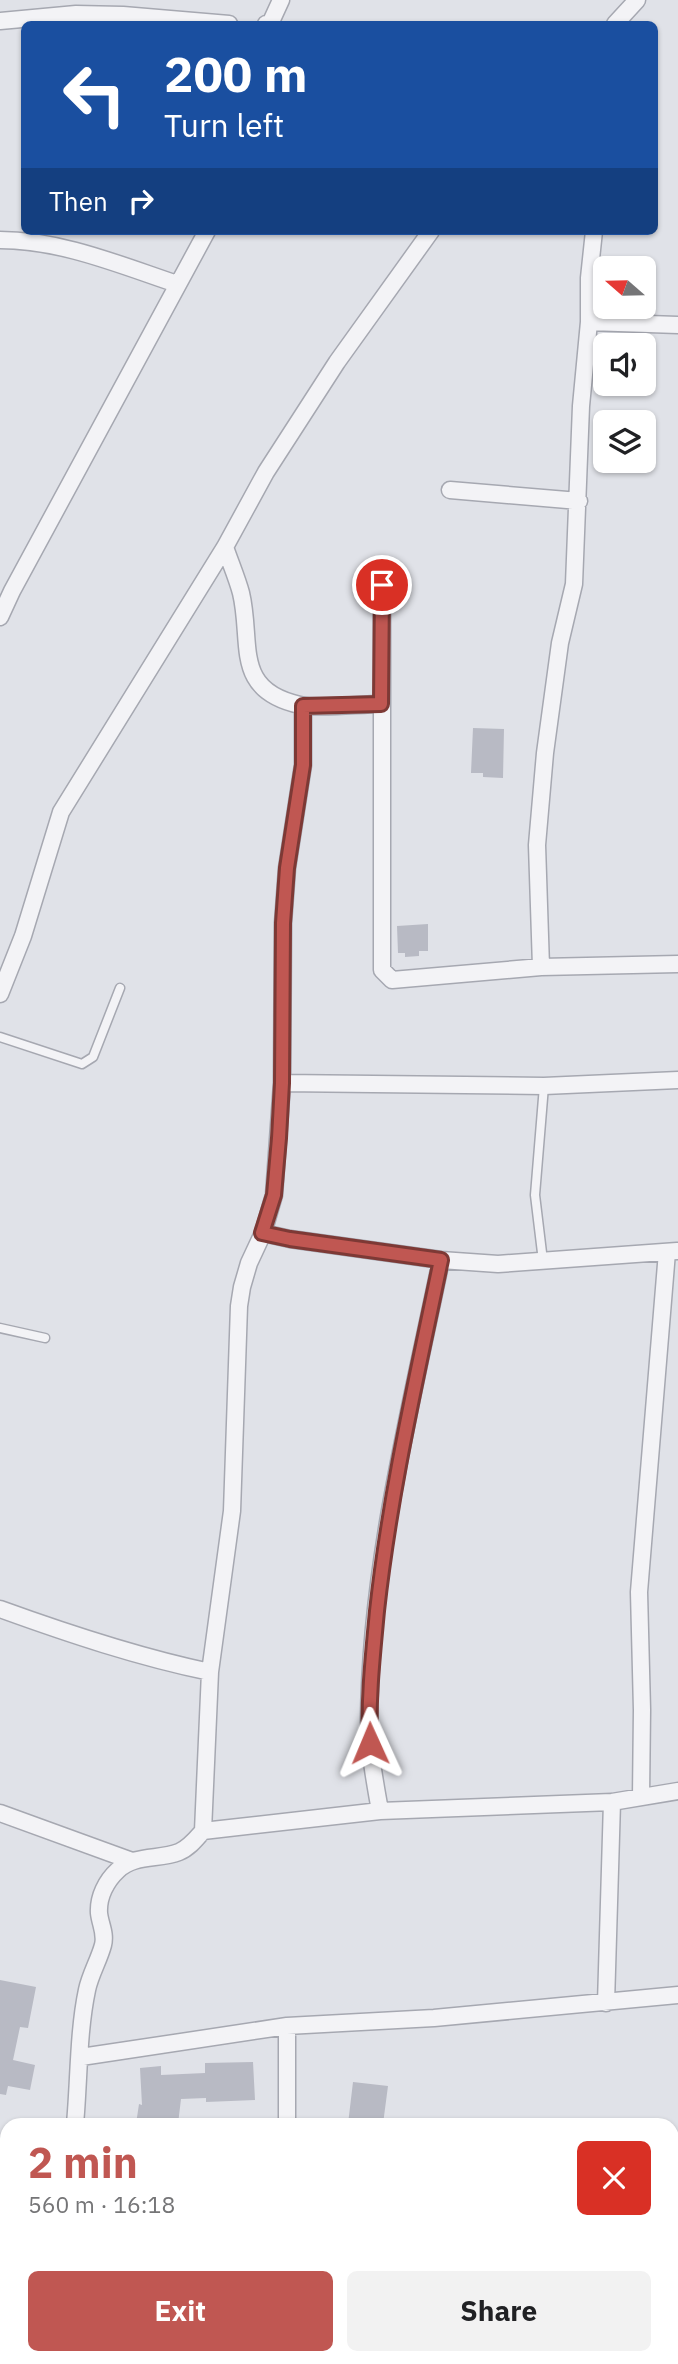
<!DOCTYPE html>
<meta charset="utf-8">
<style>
body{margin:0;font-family:"IBM Plex Sans",sans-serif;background:#f2f2f2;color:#202124;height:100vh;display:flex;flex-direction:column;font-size:26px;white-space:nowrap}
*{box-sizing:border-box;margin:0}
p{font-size:23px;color:#757577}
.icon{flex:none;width:38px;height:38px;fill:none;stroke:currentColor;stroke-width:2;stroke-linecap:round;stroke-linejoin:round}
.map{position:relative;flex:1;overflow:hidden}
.sheet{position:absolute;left:0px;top:2118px;width:679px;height:247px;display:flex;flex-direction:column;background:#fff;border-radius:21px 21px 0 0;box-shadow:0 2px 5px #0004}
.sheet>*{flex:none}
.guide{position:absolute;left:21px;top:21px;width:637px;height:214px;border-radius:10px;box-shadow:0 2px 5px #0004;background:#1a4fa0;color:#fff;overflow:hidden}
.needle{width:46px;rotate:290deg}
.buttons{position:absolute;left:593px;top:256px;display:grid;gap:14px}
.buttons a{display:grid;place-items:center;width:63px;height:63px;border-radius:10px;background:#fff;box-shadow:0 2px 5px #0004;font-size:35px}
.pin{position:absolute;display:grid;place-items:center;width:60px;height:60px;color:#fff;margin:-30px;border:4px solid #fff;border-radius:50%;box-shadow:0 2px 7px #0007}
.me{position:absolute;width:77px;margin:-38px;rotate:359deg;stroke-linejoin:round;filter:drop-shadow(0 0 5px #0008)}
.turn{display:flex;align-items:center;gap:24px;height:147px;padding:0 28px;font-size:32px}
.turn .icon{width:91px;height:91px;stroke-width:2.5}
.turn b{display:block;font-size:49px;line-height:60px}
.then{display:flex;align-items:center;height:66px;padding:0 28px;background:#0003;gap:14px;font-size:26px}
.round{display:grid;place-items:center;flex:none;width:74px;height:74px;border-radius:10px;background:#f2f2f2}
.head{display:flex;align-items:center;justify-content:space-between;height:119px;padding:0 28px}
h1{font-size:42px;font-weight:700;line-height:52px;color:#c05752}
.button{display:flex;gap:14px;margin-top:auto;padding:14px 28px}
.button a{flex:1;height:80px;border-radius:10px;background:#c05752;color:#fff;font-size:28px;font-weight:700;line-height:80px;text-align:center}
.button a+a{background:#f2f2f2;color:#202124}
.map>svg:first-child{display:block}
.building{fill:#b8bac4}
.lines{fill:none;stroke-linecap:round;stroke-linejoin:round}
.service-casing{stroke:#a6a8b1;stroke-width:11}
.minor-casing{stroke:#a6a8b1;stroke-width:19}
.service{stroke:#f3f3f6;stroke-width:8}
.minor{stroke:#f3f3f6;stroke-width:16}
.route-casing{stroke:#7d3935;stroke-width:18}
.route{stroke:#c05752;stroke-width:12}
</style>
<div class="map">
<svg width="678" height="2364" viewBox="0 0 678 2364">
<rect width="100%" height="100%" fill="#e0e2e8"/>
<path class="building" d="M473,728L504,729L503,778L483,777V773H471Z
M428,924V951H419V956L405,957V953H398L397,926Z
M0,1980L36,1987L28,2028L20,2027L13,2060L35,2065L30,2090L8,2086L6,2095L0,2094Z
M253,2062L255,2100L206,2102V2098L181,2099L178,2124H136L139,2104L142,2105L140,2068L161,2066V2075L205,2073V2063Z
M353,2082L388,2086L383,2124H348Z"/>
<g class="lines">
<g class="service-casing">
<path id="service" d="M0,1037L82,1064L93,1057L120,988
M543,1261L535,1195L544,1086
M0,1328L45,1338"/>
</g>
<g class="minor-casing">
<path id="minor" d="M0,21L76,14L123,15L229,24
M266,24H270L281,0
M615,24L637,0
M0,240C61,240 120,265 177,284
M589,322L678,325
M450,490L579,501
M225,547C230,562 237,578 241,593C253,643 232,690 300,705C319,709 360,704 381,704
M382,585V970L392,980L541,967L678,964
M0,617L12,591L207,231
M541,967L537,845L545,753L560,643L574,584L581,406L589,322V278L594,231
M0,994L23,936L61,812L225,547L266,472L337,362L431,231
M282,1083L544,1086L678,1080
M263,1233L290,1239L441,1260L498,1264L677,1251
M0,1609C69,1634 138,1657 210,1672
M641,1797L642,1710L639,1592L667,1252
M380,1811C375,1782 369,1752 369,1722C370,1566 410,1411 441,1260
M0,1813L132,1861
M203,1831L380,1811L612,1802L678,1791
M606,2003L612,1802
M287,2026V2124
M81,2057L287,2026L434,2018L678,1995
M75,2124C79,2082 78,2032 87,1990C90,1975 99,1960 103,1945C106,1933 100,1924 99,1913C98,1897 106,1881 118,1870C135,1854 159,1860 179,1852C189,1848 196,1839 203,1831L210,1672L232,1511L239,1306L242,1287L249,1263L263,1233L274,1195L282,1083L283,923L287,868L303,765V706
M672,2216L678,2215
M47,2364L48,2357
M271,2364L272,2357
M574,2364V2357"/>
</g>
<use href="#service" class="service"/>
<use href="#minor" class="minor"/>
</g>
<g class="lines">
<g class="route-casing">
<path id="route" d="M370,1743C368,1699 373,1654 377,1611C390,1492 417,1376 441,1260L290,1239L262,1233L274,1195L279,1138L282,1083L283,923L287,868L303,765V706L381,704L382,585"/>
</g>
<use href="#route" class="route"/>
</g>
</svg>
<div class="buttons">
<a><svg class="needle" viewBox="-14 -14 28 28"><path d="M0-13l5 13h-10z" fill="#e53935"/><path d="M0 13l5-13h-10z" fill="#757577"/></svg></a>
<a><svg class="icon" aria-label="sound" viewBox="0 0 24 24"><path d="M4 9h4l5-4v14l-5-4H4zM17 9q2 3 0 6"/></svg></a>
<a><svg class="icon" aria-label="layers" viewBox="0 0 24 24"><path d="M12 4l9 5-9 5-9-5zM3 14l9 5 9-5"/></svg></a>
</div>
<div class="pin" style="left:382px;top:585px;background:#d93025"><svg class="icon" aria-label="arrive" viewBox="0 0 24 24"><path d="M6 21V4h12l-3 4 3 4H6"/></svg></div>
<svg class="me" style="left:370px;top:1743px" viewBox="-20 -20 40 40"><path d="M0-17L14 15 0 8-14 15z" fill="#c05752" stroke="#fff" stroke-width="4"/></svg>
<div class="guide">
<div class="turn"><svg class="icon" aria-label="left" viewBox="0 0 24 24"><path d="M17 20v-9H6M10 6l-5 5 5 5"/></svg><div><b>200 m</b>Turn left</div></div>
<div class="then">Then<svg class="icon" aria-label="right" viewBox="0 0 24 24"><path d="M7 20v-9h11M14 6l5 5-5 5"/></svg></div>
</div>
<section class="sheet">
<div class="head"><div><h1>2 min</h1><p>560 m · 16:18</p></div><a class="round" style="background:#d93025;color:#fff"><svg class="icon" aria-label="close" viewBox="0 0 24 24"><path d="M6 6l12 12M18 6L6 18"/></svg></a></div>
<div class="button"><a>Exit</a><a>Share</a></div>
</section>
</div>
